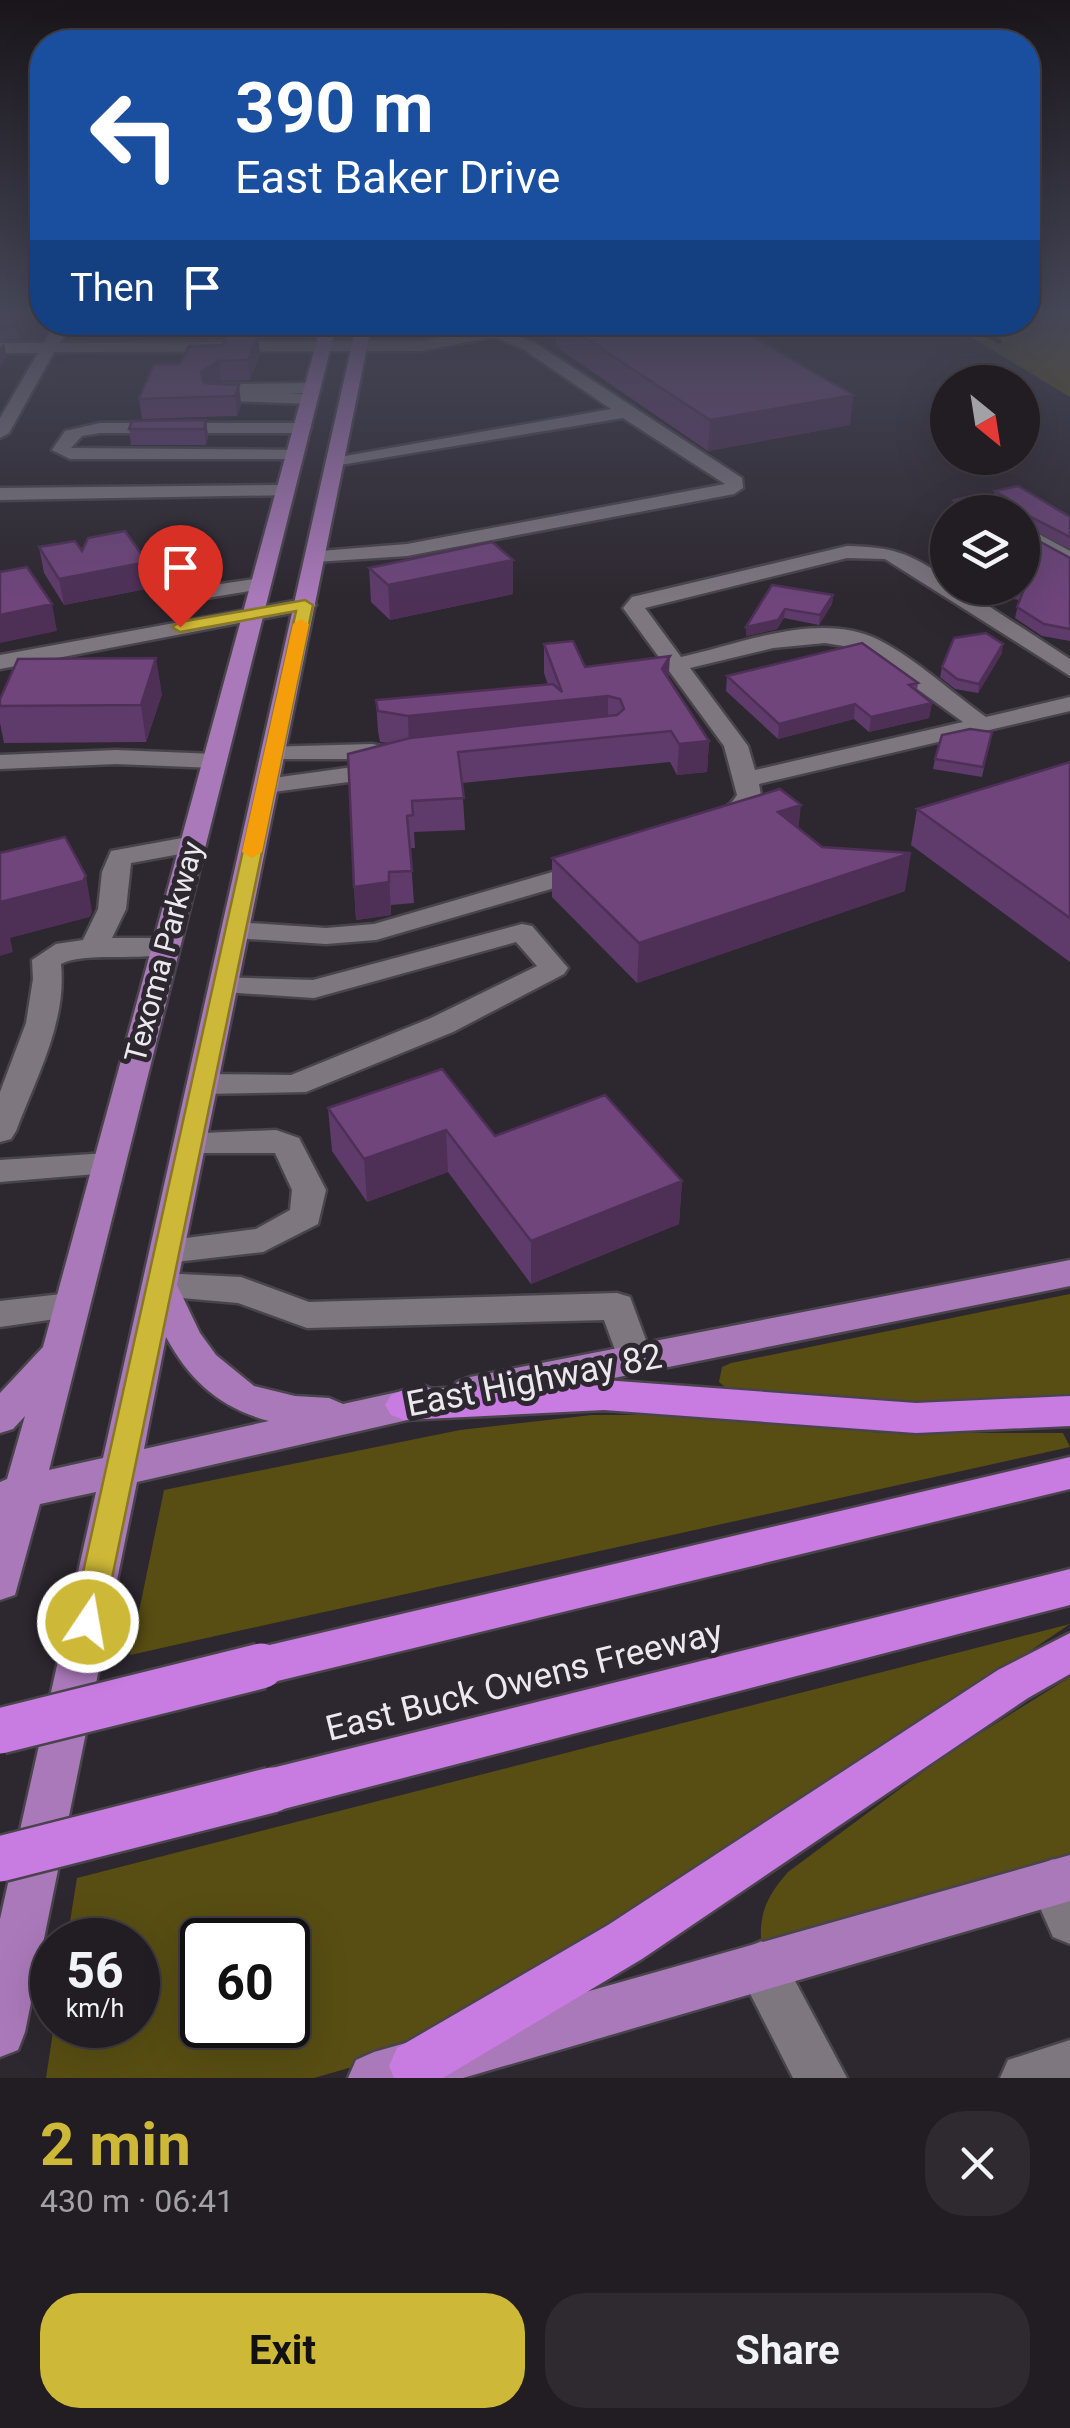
<!DOCTYPE html>
<meta charset="utf-8">
<style>
body{margin:0;font-family:Roboto,sans-serif;background:#2e2a30;color:#f1f3f6;height:100vh;display:flex;flex-direction:column;font-size:38px;white-space:nowrap}
*{box-sizing:border-box;margin:0}
p{font-size:32px;color:#a2a2a6}
.icon{flex:none;width:55px;height:55px;fill:none;stroke:currentColor;stroke-width:2;stroke-linecap:round;stroke-linejoin:round}
.map{position:relative;height:2078px;overflow:hidden}
.details{display:flex;flex-direction:column;background:#221d23;flex:1}
.details>*{flex:none}
.guide{position:absolute;left:30px;top:30px;width:1010px;height:305px;border-radius:40px;box-shadow:0 10px 40px #0002,0 0 0 2px #3f3b41;background:#1a4fa0;color:#fff;overflow:hidden}
.needle{width:65px;rotate:150deg}
.controls{position:absolute;left:930px;top:365px;display:grid;gap:20px}
.controls a{display:grid;place-items:center;width:110px;height:110px;border-radius:50%;background:#221d23;box-shadow:0 10px 40px #0002,0 0 0 2px #3f3b41;font-size:50px}
.speed{position:absolute;left:30px;top:1918px;display:flex;gap:20px;font-size:50px;font-weight:700;text-align:center}
.speed>*{display:grid;place-content:center;width:130px;height:130px;border-radius:50%;background:#221d23;box-shadow:0 10px 40px #0002,0 0 0 2px #3f3b41;line-height:1}
.speed small{font-size:25px;font-weight:400}
.speed .limit{border:5px solid #111;border-radius:15px;background:#fff;color:#111}
.pin{position:absolute;display:grid;place-items:center;width:85px;height:85px;color:#fff;margin:-102px -42px;border-radius:50% 50% 50% 0;rotate:-45deg;box-shadow:0 0 10px #0007}
.pin .icon{rotate:45deg}
.me{position:absolute;width:110px;margin:-55px;rotate:12deg;stroke-linejoin:round;filter:drop-shadow(0 0 8px #0008)}
.turn{display:flex;align-items:center;gap:35px;height:210px;padding:0 40px;font-size:45px}
.turn .icon{width:130px;height:130px;stroke-width:2.5}
.turn b{display:block;font-size:70px;line-height:85px}
.then{display:flex;align-items:center;height:95px;padding:0 40px;background:#0003;gap:20px;font-size:38px}
.round{display:grid;place-items:center;flex:none;width:105px;height:105px;border-radius:40px;background:#2e2a30}
.head{display:flex;align-items:center;justify-content:space-between;height:170px;padding:0 40px}
h1{font-size:60px;font-weight:700;line-height:75px;color:#ceb837}
.button{display:flex;gap:20px;margin-top:auto;padding:20px 40px}
.button a{flex:1;height:115px;border-radius:40px;background:#ceb837;color:#111;font-size:40px;font-weight:700;line-height:115px;text-align:center}
.button a+a{background:#2e2a30;color:#f1f3f6}
.map>svg:first-child{display:block}
.green{fill:#584e13;fill-rule:evenodd}
.forest{fill:#5b5114}
.lines{fill:none;stroke-linecap:round;stroke-linejoin:round}
.stream{stroke:#141000;stroke-width:5}
.minor-casing{stroke:#49444b;stroke-width:5}
.major-casing{stroke:#49444b;stroke-width:5}
.highway-casing{stroke:#49444b;stroke-width:5}
.minor{fill:#7e7780;fill-rule:evenodd}
.major{fill:#aa79ba;fill-rule:evenodd}
.highway{fill:#c87be0;fill-rule:evenodd}
.highway-bridge-casing{stroke:#49444b;stroke-width:50;stroke-linecap:butt}
.highway-bridge{stroke:#c87be0;stroke-width:45}
.wall{fill:#5f3b6b}
.shaded-wall{fill:#4e3057}
.building{fill:#6f457c;stroke:#4e3057;stroke-width:2.5}
.route{fill:#ceb837;stroke:#867824;stroke-width:2.5}
.slow{fill:#f59e0b}
.labels{text-anchor:middle;stroke-width:10;stroke-linejoin:round;paint-order:stroke}
.street-label{font-size:30px;fill:#ece9ee;stroke:#2d272f}
.near-street-label{font-size:35px;fill:#ece9ee;stroke:#2d272f}
</style>
<div class="map">
<svg width="1070" height="2078" viewBox="0 0 1070 2078">
<rect width="100%" height="100%" fill="#2d272f"/>
<path class="green" d="M1070,1294V1405L936,1407L733,1394L719,1382L722,1367L731,1363Z
M592,1415H702L882,1433H1063L1070,1447L130,1655L164,1490L460,1430Z
M1070,1624L596,1944L373,2061L314,2078H46L54,2025H138V1940H67L77,1878ZM202,1940H288V2025H202Z
M1070,1677V1868L763,1957C757,1920 763,1900 788,1872L947,1754Z"/>
<path class="forest" d="M1070,313V397L972,338L938,323H1008L1019,327Z"/>
<g class="lines">
<path class="stream" d="M960,322L999,341"/>
<g class="minor-casing">
<path id="minor" d="M56,322H71L60,343L421,341C460,336 498,322 537,322L510,333L535,343L742,478L743,488L734,494L407,556L315,562L308,560V552L407,544L725,484L623,418L328,467V459L334,458L611,409L523,349L494,337L421,351L54,352L9,433L0,438V418L38,353H0V343H44Z
M358,322H408L364,330L359,328Z
M223,384L313,383L321,388L313,393H287L316,395V403L310,404L207,400V392Z
M100,423H302L311,428L302,433H100L82,436L71,448L301,450L304,454L295,459H70L52,450L65,431Z
M285,485L292,487V495L0,500V488Z
M1022,525L1070,551V566L1022,540Z
M847,546C894,547 909,553 948,579V588H961L1070,659V676L885,559L847,558L645,608L681,657C740,644 820,610 879,640C916,659 951,692 986,717L1070,697V711L759,784L761,795C751,814 735,838 710,831L706,826C715,813 729,809 737,795L724,746L623,608L632,597ZM825,643L862,649L963,722L755,770L748,746L690,668L773,648Z
M261,578L268,580L271,584L268,588L194,600L184,594L194,588Z
M305,599L316,605L312,609L0,669V655Z
M372,744L418,753L421,758L418,763L356,781L266,793L254,786L266,779L353,767L378,759H274L262,752L265,747Z
M116,750L215,754L227,761L215,768L116,764L0,769V755Z
M193,836L206,844L202,850L131,863L126,909L112,938H166L180,946C164,966 90,949 61,964C67,1022 36,1078 16,1131L11,1139L0,1142V1092L26,1023L33,979L32,960L56,944L83,940L98,909L102,872L111,851Z
M590,861L599,863L603,869L599,875L376,940L326,944L235,938L221,930L235,922L326,928L374,924Z
M522,924L532,926L568,968L564,974L453,1032L306,1092L202,1094L191,1091L187,1084L191,1077L202,1074L291,1075L431,1018L537,966L516,942L314,998L224,992L214,989L210,983L214,977L313,980Z
M276,1130L299,1138L326,1190L318,1224L263,1252L167,1263L155,1260L150,1251L155,1242L256,1229L290,1210L292,1190L275,1153H190L179,1150L174,1142L179,1134Z
M108,1153L120,1156L124,1164L120,1172L0,1182V1160Z
M160,1273L241,1277L309,1302L617,1293L630,1297L653,1359L648,1369L635,1373L622,1369L604,1320L307,1328L238,1303L148,1295L142,1286L148,1277Z
M70,1293L83,1297L88,1306L83,1315L0,1327V1301Z
M1053,1859L1070,1867V1944L1053,1937L1029,1883L1036,1866Z
M761,1941L778,1949L847,2078H793L736,1966L744,1949Z
M1070,2040V2078H1000L1008,2060Z"/>
</g>
<g class="major-casing">
<path id="major" d="M322,322H337L49,1470L103,1458L357,322H372L177,1285L200,1333L216,1355L254,1386L295,1396L329,1398L343,1404L425,1386L438,1391L444,1401L438,1411L425,1416L137,1482L25,2032L18,2050L0,2057V1919L96,1492L40,1504L15,1595L0,1600V1482L7,1479L25,1416L13,1429L0,1433V1393L43,1347ZM166,1337C190,1381 220,1408 269,1421L144,1449Z
M1070,1260V1286L470,1407L457,1402L451,1392L457,1382L470,1377Z
M1070,1855V1901L463,2078H348L356,2060L374,2052Z"/>
</g>
<g class="highway-casing">
<path id="highway" d="M604,1380L916,1403L1070,1396V1426L916,1433L604,1410L404,1420L391,1415L385,1405L391,1395L404,1390Z
M1070,1457V1489L261,1685L246,1680L240,1666L246,1652L261,1647Z
M1070,1569V1605L272,1812L256,1805L249,1790L256,1775L272,1768Z
M1070,1633V1674L1028,1698L642,1959L443,2078H394L389,2066L397,2048L608,1925L998,1670Z"/>
</g>
<use href="#minor" class="minor"/>
<use href="#major" class="major"/>
<use href="#highway" class="highway"/>
<g class="highway-bridge-casing">
<path id="highway-bridge" d="M0,1731L261,1666
M0,1859L272,1790"/>
</g>
<use href="#highway-bridge" class="highway-bridge"/>
</g>
<path class="wall" d="M0,310H40L19,339L0,340Z
M92,322H158L154,335L94,336Z
M234,322H279L276,332H268L266,338H258L260,355L250,380L221,381L216,384L239,385L241,405L237,416L142,419L139,399L180,364L223,345L235,336Z
M556,322H727L853,395L850,425L708,451L556,347Z
M206,420L208,436L206,445H131L129,429Z
M995,491L1070,517V549L1022,524V512H955L952,511L954,500L982,505H998L993,502Z
M39,547L82,551L151,588L64,605L44,573Z
M1070,558V641L1042,636L1015,618L1019,600L990,596L992,588H986H1022Z
M369,568L513,594L390,620L371,602Z
M772,585L833,595L832,604L819,625L784,618L777,629L746,636Z
M544,644L585,667L669,678L709,741L707,772L677,775L670,762L462,783L465,830L414,832L415,848H410L414,903L391,905V915L356,920L354,887L389,743L380,742L378,731L376,700L548,685L544,673Z
M1002,653L978,693L955,689L940,677L942,667Z
M727,676L918,683L917,691L932,703L929,718L869,732L854,719L778,739L726,691Z
M162,694L146,742L4,743L0,723V699Z
M992,732L982,777L933,769L935,759Z
M1070,762V962L911,845L917,809Z
M798,828L822,847L905,891L637,983L552,897V858Z
M328,1108L495,1136L682,1181L679,1224L531,1284L448,1172L367,1202L332,1151Z"/>
<path class="shaded-wall" d="M28,310H40L19,339L17,325Z
M152,322H158L154,335Z
M265,322H267L268,332L266,338Z
M258,336L260,355L250,380L248,360Z
M4,343L7,357L0,366V348Z
M219,361L221,381L203,392L201,372Z
M239,385L241,405L237,416L235,396Z
M853,395L850,425L708,451L710,420Z
M206,420L208,436L206,445L204,429Z
M513,560V594L390,620L388,585Z
M147,562L151,588L64,605L59,579Z
M833,595L832,604L819,625L820,615Z
M52,604L57,631L0,643V615Z
M785,609L784,618L777,629L746,636V627Z
M1003,644L1002,653L978,693L979,684Z
M670,656L668,686L662,669Z
M156,658L162,694L146,742L141,705Z
M608,696V726L409,747L408,716Z
M932,703L929,718L869,732L871,717Z
M855,704L854,719L778,739L779,724Z
M709,741L707,772L677,775L679,744Z
M801,805L797,843L778,812Z
M911,853L905,891L637,983L639,943Z
M389,872L391,915L356,920L354,887Z
M86,876L92,912L90,917L10,938L13,952L0,956V902Z
M446,1130L448,1172L367,1202L364,1159Z
M682,1181L679,1224L531,1284V1241Z"/>
<path class="building" d="M0,310H28L17,325L0,326Z
M561,322H727L853,395L710,420Z
M227,336H258L248,360L219,361L201,372L204,383L239,385L235,396L139,399L154,364H180L189,346L223,345Z
M206,420L204,429H129L132,421Z
M1018,486L1070,517V537L1021,512H977L954,500L978,495L982,505H1005L1007,498L995,491Z
M125,531L147,562L59,579L39,547L75,541L82,551L88,538Z
M1022,532L1070,558V629L1044,624L1017,607L1024,589L1016,588H1022Z
M492,542L513,560L388,585L369,568Z
M27,567L52,604L0,615V572Z
M772,585L833,595L820,615L785,609L778,620L746,627Z
M986,633L1003,644L979,684L957,679L942,667L954,638Z
M573,641L585,667L670,656L662,669L709,741L679,744L671,731L458,752L464,798L412,801L413,815L407,816L412,871L389,872V882L354,887L348,754L410,738L617,715L624,709L620,699L608,696L408,716L378,711L376,700L553,684L562,692L544,644Z
M862,643L918,683L909,685L932,703L871,717L855,704L779,724L727,676Z
M156,658L141,705L0,706V699L18,659Z
M970,729L992,732L983,767L935,759L942,735Z
M1070,762V918L917,809Z
M780,789L801,805L778,812L822,847L911,853L639,943L552,858Z
M65,837L86,876L83,881L0,902V853Z
M442,1069L495,1136L605,1095L682,1181L531,1241L446,1130L364,1159L328,1108Z"/>
<linearGradient id="sky" x2="0" y2="1"><stop stop-color="#19151a"/><stop offset="0.52" stop-color="#464758"/><stop offset="1" stop-color="#464758" stop-opacity="0"/></linearGradient>
<rect width="1070" height="601" fill="url(#sky)"/>
<path class="route" d="M305,600L313,605L103,1622L99,1632L88,1636L76,1632L72,1622L296,611L180,632L172,627L180,622Z"/>
<path class="slow" d="M301,619L309,624L262,852L252,858L242,852L293,624Z"/>
<g class="labels">
<g class="street-label">
<text transform="translate(164 952) rotate(-75)" y="10">Texoma Parkway</text>
</g>
<g class="near-street-label">
<text transform="translate(534 1380) rotate(-11)" y="12">East Highway 82</text>
<text transform="translate(524 1680) rotate(-14)" y="12">East Buck Owens Freeway</text>
</g>
</g>
</svg>
<div class="controls">
<a><svg class="needle" viewBox="-14 -14 28 28"><path d="M0-13l5 13h-10z" fill="#e53935"/><path d="M0 13l5-13h-10z" fill="#a2a2a6"/></svg></a>
<a><svg class="icon" aria-label="layers" viewBox="0 0 24 24"><path d="M12 4l9 5-9 5-9-5zM3 14l9 5 9-5"/></svg></a>
</div>
<div class="speed"><div>56<small>km/h</small></div><div class="limit">60</div></div>
<div class="pin" style="left:180px;top:627px;background:#d93025"><svg class="icon" aria-label="arrive" viewBox="0 0 24 24"><path d="M6 21V4h12l-3 4 3 4H6"/></svg></div>
<svg class="me" style="left:88px;top:1622px" viewBox="-20 -20 40 40"><circle r="17" fill="#ceb837" stroke="#fff" stroke-width="3"/><path d="M0-11L8 9 0 5-8 9z" fill="#fff"/></svg>
<div class="guide">
<div class="turn"><svg class="icon" aria-label="left" viewBox="0 0 24 24"><path d="M17 20v-9H6M10 6l-5 5 5 5"/></svg><div><b>390 m</b>East Baker Drive</div></div>
<div class="then">Then<svg class="icon" aria-label="arrive" viewBox="0 0 24 24"><path d="M6 21V4h12l-3 4 3 4H6"/></svg></div>
</div>
</div>
<section class="details">
<div class="head"><div><h1>2 min</h1><p>430 m · 06:41</p></div><a class="round"><svg class="icon" aria-label="close" viewBox="0 0 24 24"><path d="M6 6l12 12M18 6L6 18"/></svg></a></div>
<div class="button"><a>Exit</a><a>Share</a></div>
</section>
